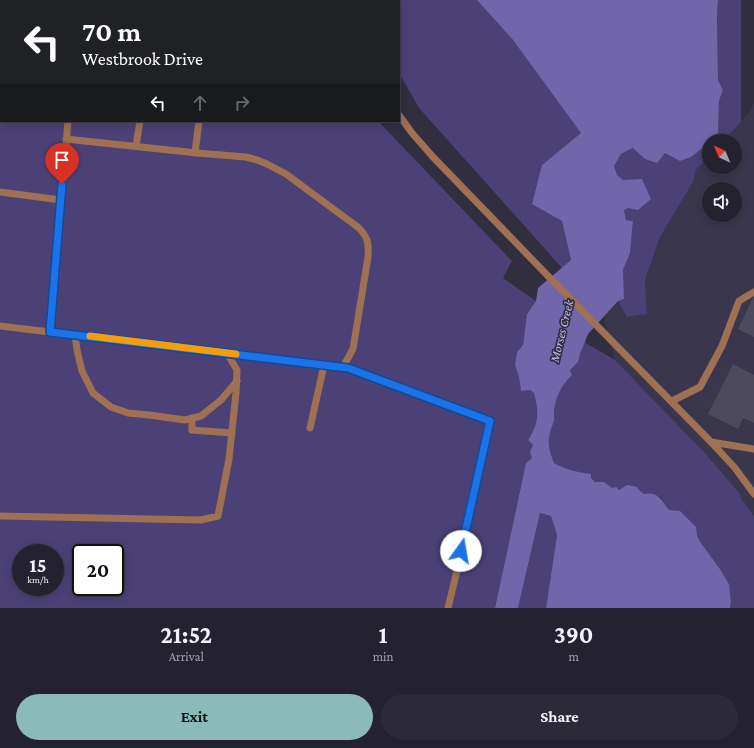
<!DOCTYPE html>
<style>
body{margin:0;font-family:"Crimson Pro",serif;background:#2d2a38;color:#f1f3f6;height:100vh;display:flex;flex-direction:column;font-size:15px;white-space:nowrap}
*{box-sizing:border-box;margin:0}
p{font-size:13px;color:#a3a4ab}
.icon{flex:none;width:22px;height:22px;fill:none;stroke:currentColor;stroke-width:2;stroke-linecap:round;stroke-linejoin:round}
.map{position:relative;height:608px;overflow:hidden}
.details{display:flex;flex-direction:column;background:#252230;flex:1}
.details>*{flex:none}
.guide{position:absolute;left:0px;top:0px;width:400px;height:122px;box-shadow:0 2px 10px #0003,0 0 0 1px #423f4c;background:#202124;color:#fff;overflow:hidden}
.needle{width:26px;rotate:316deg}
.fabs{position:absolute;left:702px;top:134px;display:grid;gap:8px}
.fabs a{display:grid;place-items:center;width:40px;height:40px;border-radius:50%;background:#252230;box-shadow:0 2px 10px #0003,0 0 0 1px #423f4c;font-size:20px}
.speed{position:absolute;left:12px;top:544px;display:flex;gap:8px;font-size:20px;font-weight:700;text-align:center}
.speed>*{display:grid;place-content:center;width:52px;height:52px;border-radius:50%;background:#252230;box-shadow:0 2px 10px #0003,0 0 0 1px #423f4c;line-height:1}
.speed small{font-size:10px;font-weight:400}
.speed .limit{border:2px solid #111;border-radius:6px;background:#fff;color:#111}
.pin{position:absolute;display:grid;place-items:center;width:34px;height:34px;color:#fff;margin:-41px -17px;border-radius:50% 50% 50% 0;rotate:-45deg;box-shadow:0 0 4px #0007}
.pin .icon{rotate:45deg}
.me{position:absolute;width:44px;margin:-22px;rotate:13deg;stroke-linejoin:round;filter:drop-shadow(0 0 3px #0008)}
.turn{display:flex;align-items:center;gap:14px;height:84px;padding:0 16px;font-size:18px}
.turn .icon{width:52px;height:52px;stroke-width:2.5}
.turn b{display:block;font-size:28px;line-height:34px}
.lanes{display:flex;align-items:center;height:38px;padding:0 16px;background:#0003;justify-content:center;gap:20px;direction:ltr}
.lanes .off{opacity:.35}
.eta{display:flex;justify-content:space-evenly;align-items:center;height:68px;text-align:center}
.eta b{font-size:24px;font-weight:700;line-height:28px}
.primary-button{display:flex;gap:8px;margin-top:auto;padding:8px 16px}
.primary-button a{flex:1;height:46px;border-radius:24px;background:#8bbbb9;color:#111;font-size:16px;font-weight:700;line-height:46px;text-align:center}
.primary-button a+a{background:#2d2a38;color:#f1f3f6}
.map>svg:first-child{display:block}
.built{fill:#3a364e;fill-rule:evenodd}
.green{fill:#4b4177;fill-rule:evenodd}
.water{fill:#7266ab}
.building{fill:#4d4a5e}
.lines{fill:none;stroke-linecap:round;stroke-linejoin:round}
.lane{stroke:#9f7051;stroke-width:7}
.route-casing{stroke:#114b97;stroke-width:10}
.route{stroke:#1a73e8;stroke-width:7}
.slow{stroke:#f59e0b;stroke-width:7}
.labels{text-anchor:middle;stroke-width:3.5;stroke-linejoin:round;paint-order:stroke}
.water-label{font-size:13px;font-style:italic;fill:#c4bcf6;stroke:#312e40}
</style>
<div class="map">
<svg width="754" height="608" viewBox="0 0 754 608">
<rect width="100%" height="100%" fill="#312e40"/>
<path class="built" d="M754,103V516L742,500L740,494L706,454L615,360L604,317L618,301L627,317L647,314L645,280L660,237L693,182L696,170L709,156V167H735V141H723L749,113ZM709,189H735V215H709Z"/>
<path class="green" d="M0,0H322L323,1H1V121H378L512,261L503,278L520,290L536,301L527,314L523,345L517,352L515,365L519,377L521,390H530L534,393C539,413 539,422 528,439L533,445L532,458L526,463L495,608H0ZM21,553H55V587H21ZM81,553H115V587H81Z
M365,0H477L513,40L582,133L542,165L562,221L571,260L562,268L419,108L399,73V1H365Z
M718,0H741V122L723,141H712L718,136L719,101L723,90L718,80L717,17Z
M709,143V156L696,170L693,182L660,237L645,280L647,314L627,317L618,301L623,279V270L630,253L633,221L626,220L624,210L628,207L623,180L617,175L614,166L621,154L634,148L645,159L665,153L700,149Z
M584,342L615,360L706,454L740,494L742,500L754,516V608H730L731,602L729,584L720,569L701,543L697,536L669,511L661,497L644,494L639,490H619L612,488L604,482H595C587,474 576,473 566,469C562,468 558,465 554,463C550,453 547,443 550,433C551,429 553,425 554,421C554,417 554,414 554,411C556,396 561,386 572,375L570,370C579,363 580,353 584,342Z
M540,513L551,516L557,535L546,608H518Z"/>
<path class="water" d="M477,0H718L717,17L718,80L723,90L719,101L718,136L712,141H709V143L691,157L680,161L665,153L657,163L645,159L633,148L621,154L614,166L617,175L623,180L642,179L651,199L638,210L628,208L624,210L626,220L633,221L630,253L623,270L624,299L618,301L588,334L580,354L578,362L570,370L572,375C561,386 556,396 554,411C554,414 554,417 554,421C553,425 551,428 550,433C547,443 550,453 554,463C567,470 577,472 591,474V478L595,482H604L612,488L616,487L619,490L627,485L637,487L639,490L644,494C659,491 662,501 669,510L680,511L696,527L697,536L701,543L720,569L729,584L731,602L730,608H546L557,535L551,516L540,513L518,608H495L526,463L532,458L530,452L533,445L528,440C539,422 539,413 534,393L530,390L521,391L519,377L515,365L517,352L523,345L527,314L536,301L538,288L571,260L562,221L532,204L542,165L581,133L513,40Z"/>
<path class="building" d="M753,298H754V337L738,329Z
M733,364L754,375V423L743,418L738,429L708,414Z"/>
<g class="lines">
<path class="lane" d="M348,0V1
M79,1V0
M151,1V0
M213,1L214,0
M0,37H1
M399,115L412,133L433,157L549,277L711,442L735,468L754,494
M66,139L197,153L246,157L257,160L267,164L286,174L359,228C368,238 369,243 368,257L353,349L343,367
M136,146L140,121
M195,153L199,121
M0,192L61,200
M0,326L348,368L490,421L465,537L448,608
M50,332L68,121
M75,335L77,350L82,371L93,393L111,407L128,413L149,415L185,420L201,416L221,400L237,381
M672,401L700,387L722,346L739,301L754,292
M192,418V430L232,433
M310,428L324,365
M711,442L754,449
M0,516L201,520L218,516L229,459L236,393L237,370L227,353"/>
</g>
<g class="lines">
<g class="route-casing">
<path id="route" d="M62,184L50,332L348,368L490,421L461,551"/>
</g>
<use href="#route" class="route"/>
<path class="slow" d="M90,336L236,354"/>
</g>
<g class="labels">
<g class="water-label">
<text transform="translate(561 331) rotate(-76)" y="5">Morses Creek</text>
</g>
</g>
</svg>
<div class="fabs">
<a><svg class="needle" viewBox="-14 -14 28 28"><path d="M0-13l5 13h-10z" fill="#e53935"/><path d="M0 13l5-13h-10z" fill="#a3a4ab"/></svg></a>
<a><svg class="icon" aria-label="sound" viewBox="0 0 24 24"><path d="M4 9h4l5-4v14l-5-4H4zM17 9q2 3 0 6"/></svg></a>
</div>
<div class="speed"><div>15<small>km/h</small></div><div class="limit">20</div></div>
<div class="pin" style="left:62px;top:184px;background:#d93025"><svg class="icon" aria-label="arrive" viewBox="0 0 24 24"><path d="M6 21V4h12l-3 4 3 4H6"/></svg></div>
<svg class="me" style="left:461px;top:551px" viewBox="-20 -20 40 40"><circle r="19" fill="#fff"/><path d="M0-13L10 11 0 6-10 11z" fill="#1a73e8"/></svg>
<div class="guide">
<div class="turn"><svg class="icon" aria-label="left" viewBox="0 0 24 24"><path d="M17 20v-9H6M10 6l-5 5 5 5"/></svg><div><b>70 m</b>Westbrook Drive</div></div>
<div class="lanes"><svg class="icon" aria-label="left" viewBox="0 0 24 24"><path d="M17 20v-9H6M10 6l-5 5 5 5"/></svg><svg class="icon off" aria-label="ahead" viewBox="0 0 24 24"><path d="M12 20V5M6 11l6-6 6 6"/></svg><svg class="icon off" aria-label="right" viewBox="0 0 24 24"><path d="M7 20v-9h11M14 6l5 5-5 5"/></svg></div>
</div>
</div>
<section class="details">
<div class="eta">
<div><b>21:52</b><p>Arrival</p></div>
<div><b>1</b><p>min</p></div>
<div><b>390</b><p>m</p></div>
</div>
<div class="primary-button"><a>Exit</a><a>Share</a></div>
</section>
